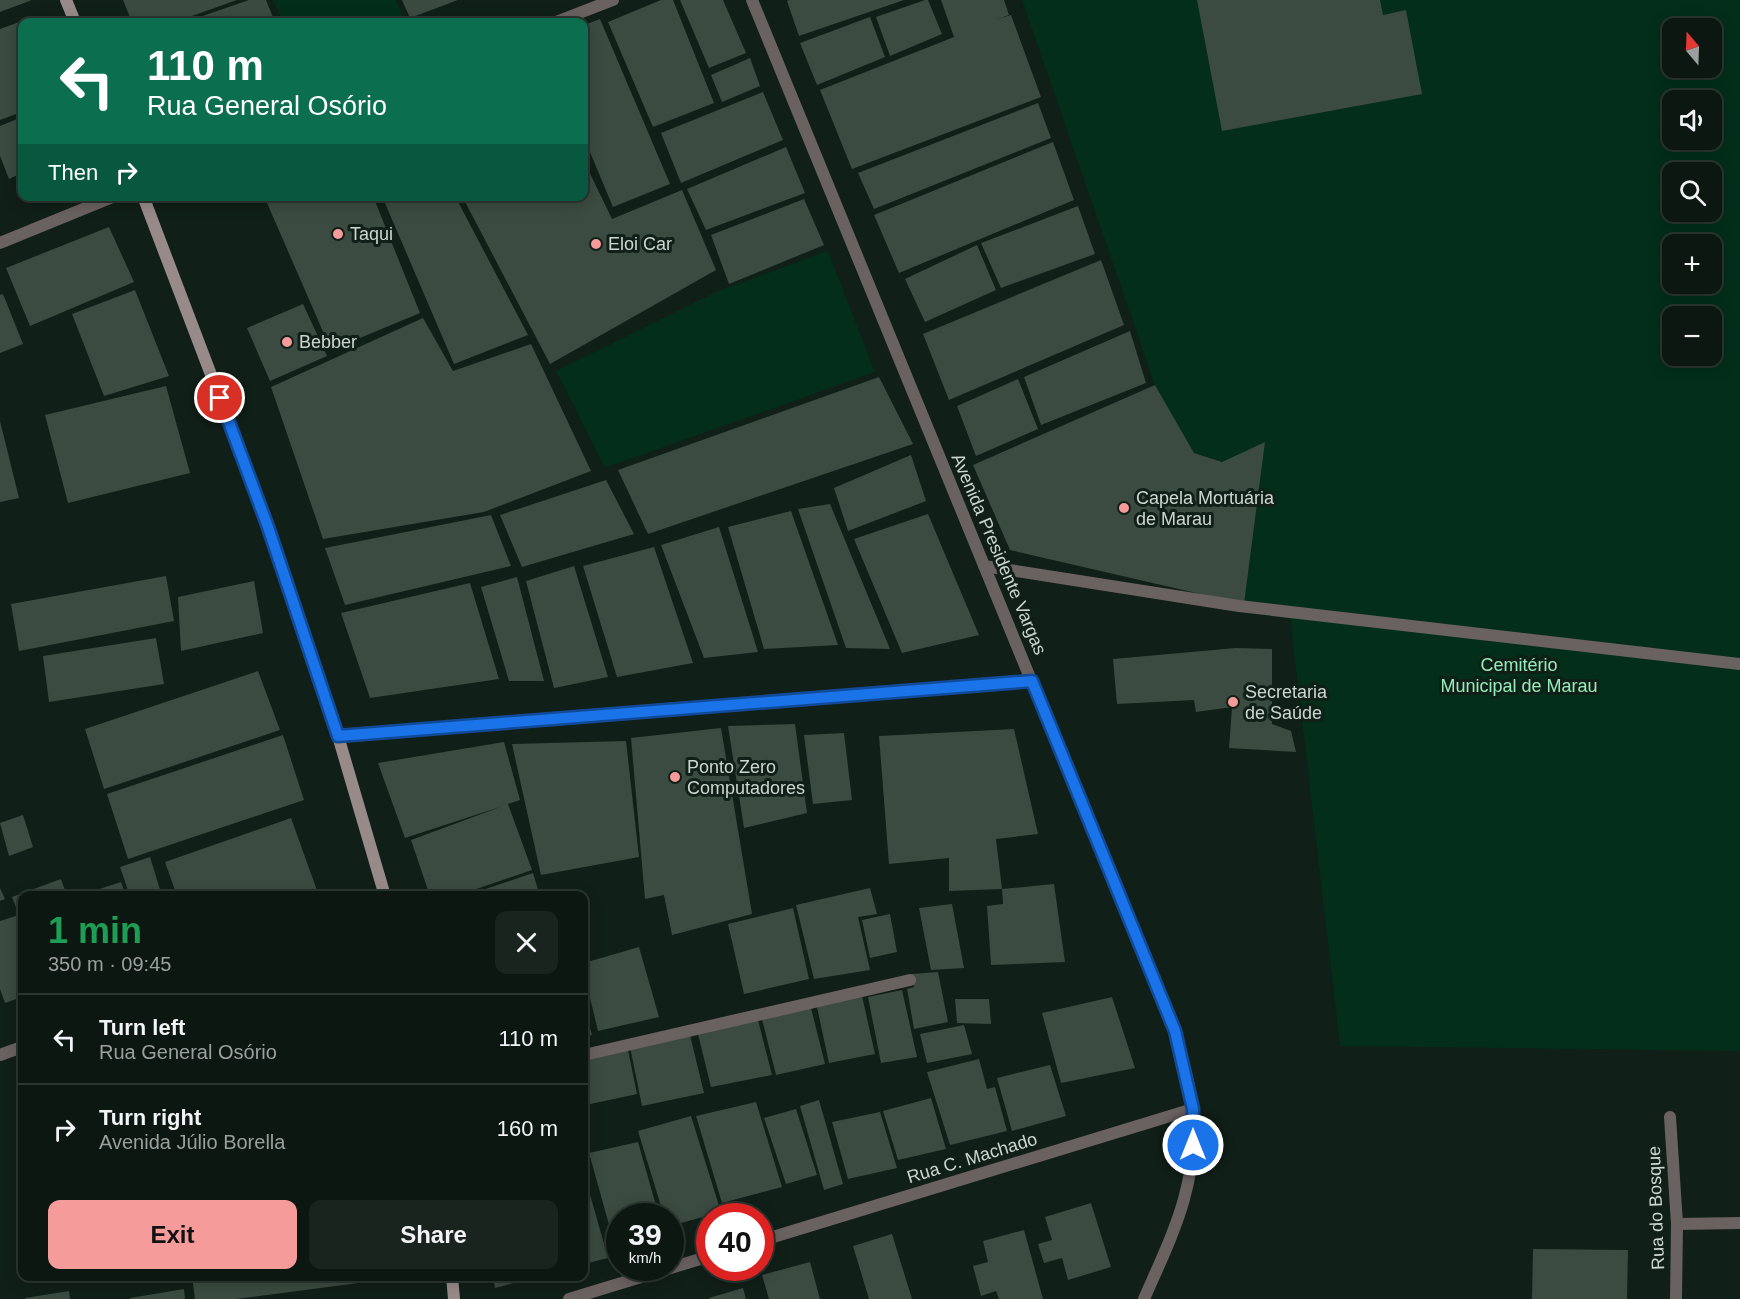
<!DOCTYPE html>
<meta charset="utf-8">
<style>
body{margin:0;font-family:Arial,sans-serif;background:#1a241f;color:#f1f3f6;height:100vh;display:flex;flex-direction:column;font-size:22px;white-space:nowrap}
*{box-sizing:border-box;margin:0}
p{font-size:20px;color:#9a9f9f}
.icon{flex:none;width:33px;height:33px;fill:none;stroke:currentColor;stroke-width:2;stroke-linecap:round;stroke-linejoin:round}
.map{position:relative;flex:1;overflow:hidden}
.side{position:absolute;left:18px;top:891px;width:570px;height:390px;display:flex;flex-direction:column;background:#0c1711;border-radius:12px;box-shadow:0 3px 15px #0003,0 0 0 2px #2c3631}
.side>*{flex:none}
.banner{position:absolute;left:18px;top:18px;width:570px;height:183px;border-radius:12px;box-shadow:0 3px 15px #0003,0 0 0 2px #2c3631;background:#0b6e4f;color:#fff;overflow:hidden}
.needle{width:39px;rotate:341deg}
.tools{position:absolute;left:1662px;top:18px;display:grid;gap:12px}
.tools a{display:grid;place-items:center;width:60px;height:60px;border-radius:12px;background:#0c1711;box-shadow:0 3px 15px #0003,0 0 0 2px #2c3631;font-size:30px}
.speed{position:absolute;left:606px;top:1203px;display:flex;gap:12px;font-size:30px;font-weight:700;text-align:center}
.speed>*{display:grid;place-content:center;width:78px;height:78px;border-radius:50%;background:#0c1711;box-shadow:0 3px 15px #0003,0 0 0 2px #2c3631;line-height:1}
.speed small{font-size:15px;font-weight:400}
.speed .limit{border:9px solid #d22;background:#fff;color:#111}
.pin{position:absolute;display:grid;place-items:center;width:51px;height:51px;color:#fff;margin:-26px;border:3px solid #fff;border-radius:50%;box-shadow:0 2px 6px #0007}
.me{position:absolute;width:66px;margin:-33px;rotate:0deg;stroke-linejoin:round;filter:drop-shadow(0 0 4px #0008)}
.turn{display:flex;align-items:center;gap:21px;height:126px;padding:0 30px;font-size:27px}
.turn .icon{width:78px;height:78px;stroke-width:2.5}
.turn b{display:block;font-size:42px;line-height:51px}
.then{display:flex;align-items:center;height:57px;padding:0 30px;background:#0003;gap:12px;font-size:22px}
.round{display:grid;place-items:center;flex:none;width:63px;height:63px;border-radius:12px;background:#1a241f}
.overview{display:flex;align-items:center;justify-content:space-between;height:102px;padding:0 30px}
h1{font-size:36px;font-weight:700;line-height:45px;color:#1e9e55}
.action{display:flex;gap:12px;margin-top:auto;padding:12px 30px}
.action a{flex:1;height:69px;border-radius:12px;background:#f59b9a;color:#111;font-size:24px;font-weight:700;line-height:69px;text-align:center}
.action a+a{background:#1a241f;color:#f1f3f6}
ul{padding:0;list-style:none}
li{display:flex;align-items:center;gap:18px;height:90px;padding:0 30px;border-top:2px solid #2c3631}
li div{flex:1}
li b{display:block;font-size:22px}
li em{font-style:normal}
.map>svg:first-child{display:block}
.green{fill:#022e1a;fill-rule:evenodd}
.building{fill:#3b4b41}
.lines{fill:none;stroke-linecap:round;stroke-linejoin:round}
.service{stroke:#6a6161;stroke-width:12}
.minor{stroke:#6a6161;stroke-width:12}
.tertiary{stroke:#6a6161;stroke-width:12}
.secondary{stroke:#988a89;stroke-width:12}
.route-casing{stroke:#114b97;stroke-width:15}
.route{stroke:#1a73e8;stroke-width:10}
.poi-dot{fill:#f59b9a;stroke:#101f17;stroke-width:2}
.labels{text-anchor:middle;stroke-width:6;stroke-linejoin:round;paint-order:stroke}
.poi-label{font-size:18px;fill:#ccd6d0;stroke:#101f17;text-anchor:start}
.street-label{font-size:18px;fill:#ccd6d0;stroke:#101f17}
.park-label{font-size:18px;fill:#94ecba;stroke:#101f17}
</style>
<div class="map">
<svg width="1740" height="1299" viewBox="0 0 1740 1299">
<rect width="100%" height="100%" fill="#101f17"/>
<path class="green" d="M273,0H396L405,21L283,22Z
M1022,0H1740V1051L1340,1046L1289,609L1244,604L1265,442L1222,462L1194,453L1155,385ZM1672,28H1712V68H1672ZM1672,100H1712V140H1672ZM1672,172H1712V212H1672ZM1672,244H1712V284H1672ZM1672,316H1712V356H1672Z
M828,251L875,372L605,468L556,371L718,291Z"/>
<path class="building" d="M0,0H32L0,12Z
M123,0H237L175,22H132Z
M249,0H266L275,22H185Z
M402,0H458L410,18Z
M661,0H673L714,103L653,127L608,22Z
M680,0H723L746,53L709,68Z
M789,0H904L799,36L787,1Z
M925,0H928L942,34L890,56L876,17Z
M941,0H1004L1009,15L995,20L1011,15L1041,97L852,169L820,90L954,37Z
M1197,0H1380L1383,15L1406,10L1422,94L1222,131Z
M33,17L35,22H22V112L0,120V29Z
M870,17L885,57L817,85L800,43Z
M600,19L670,184L613,207L584,138V25Z
M750,58L760,86L722,102L711,75Z
M763,92L783,140L681,183L661,133Z
M1038,103L1051,138L874,209L858,173Z
M22,117V173L9,179L0,156V126Z
M1053,142L1074,200L899,273L874,215Z
M786,147L805,193L706,230L687,189Z
M584,161L612,219L682,190L716,270L550,364L462,196H584Z
M264,196H373L420,313L331,350Z
M382,196H455L528,335L454,364Z
M804,199L824,245L729,284L711,235Z
M1078,206L1095,254L1001,288L981,243Z
M109,227L134,282L30,326L6,268Z
M977,245L996,290L925,322L905,279Z
M1101,260L1124,325L949,400L923,334Z
M135,290L169,376L104,396L72,314Z
M3,294L23,344L0,353V295Z
M303,304L327,356L270,381L247,328Z
M423,318L453,371L531,344L591,471L484,512L323,539L271,387Z
M1130,331L1146,383L1041,425L1024,377Z
M879,377L913,444L648,534L618,470Z
M1018,379L1038,429L976,456L957,406Z
M1155,385L1194,453L1222,462L1265,442L1244,604L1010,550L973,465Z
M166,386L190,473L68,503L45,415Z
M0,421L19,498L0,502Z
M911,455L926,501L848,531L834,488Z
M606,480L634,534L522,567L500,515Z
M830,504L890,649L846,648L798,509Z
M791,511L838,645L764,649L728,527Z
M928,514L979,635L902,653L854,539Z
M491,515L511,566L345,605L325,548Z
M719,527L758,652L704,658L661,545Z
M654,547L693,663L617,677L583,566Z
M574,566L608,677L554,688L526,581Z
M166,576L174,621L19,651L11,604Z
M517,577L544,681H509L481,587Z
M254,581L263,633L181,651L178,597Z
M470,583L499,679L370,698L341,613Z
M156,638L164,684L49,702L43,656Z
M1236,648L1272,649V724L1291,731L1296,752L1229,748L1232,707L1196,712L1194,700L1117,704L1113,659Z
M258,671L280,730L104,789L85,729Z
M795,724L807,813L744,828L728,726Z
M721,728L752,914L672,935L664,895L645,899L631,738Z
M1014,729L1038,834L996,839L1002,889L949,891V858L889,864L879,736Z
M844,733L852,800L813,804L804,735Z
M283,735L304,800L128,859L107,794Z
M626,741L639,857L541,875L512,744Z
M504,742L520,800L508,804L532,870L456,896H430L411,840L503,806L405,838L378,763Z
M23,815L33,847L9,856L0,823Z
M291,818L319,896H177L165,862Z
M150,857L162,896H130L120,867Z
M533,873L540,896H468V895Z
M61,879L67,896H22V997L5,1003L0,989V921L19,915L12,897Z
M121,882L126,896H81V895Z
M1054,884L1065,962L991,965L987,906L1003,904L1002,889Z
M0,888L5,899L0,901Z
M870,888L877,914L858,917L870,970L814,979L796,905Z
M952,904L964,968L931,970L919,908Z
M793,908L809,979L744,994L728,924Z
M890,914L897,952L870,958L862,920Z
M639,947L659,1017L598,1031L584,973V963Z
M938,972L948,1022L914,1029L907,989L914,987L912,974Z
M902,990L917,1057L881,1063L868,997Z
M862,996L875,1054L829,1063L817,1007Z
M1112,997L1135,1068L1061,1083L1042,1013Z
M955,999H989L991,1024L957,1023Z
M811,1008L825,1064L776,1075L762,1019Z
M584,1009L592,1035L584,1037Z
M758,1020L772,1075L711,1087L698,1034Z
M964,1025L972,1054L927,1063L920,1034Z
M690,1035L704,1093L642,1106L630,1047Z
M628,1050L637,1094L586,1105L584,1089V1061Z
M979,1059L987,1089L995,1087L1007,1131L950,1145L927,1072Z
M1050,1065L1066,1116L1012,1131L997,1078Z
M931,1098L946,1149L898,1160L883,1111Z
M819,1100L843,1184L824,1190L800,1106Z
M756,1102L782,1187L722,1203L696,1116Z
M796,1109L817,1175L786,1184L764,1118Z
M880,1112L897,1168L848,1179L832,1122Z
M584,1116L587,1131L584,1132Z
M691,1116L721,1212L670,1226V1216H664L638,1131Z
M638,1142L659,1216H620V1245L615,1246L589,1153Z
M589,1191L608,1258L584,1264V1192Z
M1091,1203L1111,1267L1068,1280L1062,1258L1044,1263L1038,1244L1052,1240L1045,1217Z
M1024,1230L1043,1299H999L996,1291L981,1296L973,1266L988,1262L983,1241Z
M892,1234L912,1299H869L853,1246Z
M1533,1249L1628,1250L1627,1299H1532Z
M810,1262L820,1299H769L762,1275Z
M192,1276H396V1278L236,1299H195Z
M493,1276H535V1277L495,1288Z
M743,1288L746,1299H709V1298Z
M184,1289L185,1299H130V1298Z
M69,1291L70,1299H26L25,1298Z"/>
<g class="lines">
<path class="service" d="M984,566L1239,606L1740,664"/>
<path class="minor" d="M556,22L613,0
M0,243L115,196
M338,736L1032,681
M0,1055L22,1047
M584,1055L910,980
M1670,1117L1677,1224L1676,1299
M1677,1224L1740,1223
M760,1241L1193,1109
M569,1299L710,1256"/>
<path class="tertiary" d="M752,0L1175,1031C1181,1056 1191,1086 1193,1111C1198,1186 1173,1233 1144,1299"/>
<path class="secondary" d="M66,0L75,22
M143,196L269,527L338,736L385,896
M452,1276L454,1299"/>
</g>
<g class="lines">
<g class="route-casing">
<path id="route" d="M220,398L268,527L338,736L1032,681L1175,1031L1193,1109V1145"/>
</g>
<use href="#route" class="route"/>
</g>
<g class="poi-dot">
<circle cx="338" cy="234" r="6"/>
<circle cx="596" cy="244" r="6"/>
<circle cx="287" cy="342" r="6"/>
<circle cx="1124" cy="508" r="6"/>
<circle cx="1233" cy="702" r="6"/>
<circle cx="675" cy="777" r="6"/>
</g>
<g class="labels">
<g class="poi-label">
<text x="350" y="240">Taqui</text>
<text x="608" y="250">Eloi Car</text>
<text x="299" y="348">Bebber</text>
<text x="1136" y="504">Capela Mortuária<tspan x="1136" dy="21">de Marau</tspan></text>
<text x="1245" y="698">Secretaria<tspan x="1245" dy="21">de Saúde</tspan></text>
<text x="687" y="773">Ponto Zero<tspan x="687" dy="21">Computadores</tspan></text>
</g>
<g class="street-label">
<text transform="translate(999 554) rotate(67)" y="6">Avenida Presidente Vargas</text>
<text transform="translate(972 1158) rotate(-17)" y="6">Rua C. Machado</text>
<text transform="translate(1656 1208) rotate(-92)" y="6">Rua do Bosque</text>
</g>
<g class="park-label">
<text x="1519" y="671">Cemitério<tspan x="1519" dy="21">Municipal de Marau</tspan></text>
</g>
</g>
</svg>
<div class="tools">
<a><svg class="needle" viewBox="-14 -14 28 28"><path d="M0-13l5 13h-10z" fill="#e53935"/><path d="M0 13l5-13h-10z" fill="#9a9f9f"/></svg></a>
<a><svg class="icon" aria-label="sound" viewBox="0 0 24 24"><path d="M4 9h4l5-4v14l-5-4H4zM17 9q2 3 0 6"/></svg></a>
<a><svg class="icon" aria-label="search" viewBox="0 0 24 24"><circle cx="10" cy="10" r="6"/><path d="M15 15l6 6"/></svg></a>
<a>+</a>
<a>−</a>
</div>
<div class="speed"><div>39<small>km/h</small></div><div class="limit">40</div></div>
<div class="pin" style="left:220px;top:398px;background:#d93025"><svg class="icon" aria-label="arrive" viewBox="0 0 24 24"><path d="M6 21V4h12l-3 4 3 4H6"/></svg></div>
<svg class="me" style="left:1193px;top:1145px" viewBox="-20 -20 40 40"><circle r="17" fill="#1a73e8" stroke="#fff" stroke-width="3"/><path d="M0-11L8 9 0 5-8 9z" fill="#fff"/></svg>
<div class="banner">
<div class="turn"><svg class="icon" aria-label="left" viewBox="0 0 24 24"><path d="M17 20v-9H6M10 6l-5 5 5 5"/></svg><div><b>110 m</b>Rua General Osório</div></div>
<div class="then">Then<svg class="icon" aria-label="right" viewBox="0 0 24 24"><path d="M7 20v-9h11M14 6l5 5-5 5"/></svg></div>
</div>
<section class="side">
<div class="overview"><div><h1>1 min</h1><p>350 m · 09:45</p></div><a class="round"><svg class="icon" aria-label="close" viewBox="0 0 24 24"><path d="M6 6l12 12M18 6L6 18"/></svg></a></div>
<ul>
<li><svg class="icon" aria-label="left" viewBox="0 0 24 24"><path d="M17 20v-9H6M10 6l-5 5 5 5"/></svg><div><b>Turn left</b><p>Rua General Osório</p></div><em>110 m</em></li>
<li><svg class="icon" aria-label="right" viewBox="0 0 24 24"><path d="M7 20v-9h11M14 6l5 5-5 5"/></svg><div><b>Turn right</b><p>Avenida Júlio Borella</p></div><em>160 m</em></li>
</ul>
<div class="action"><a>Exit</a><a>Share</a></div>
</section>
</div>
